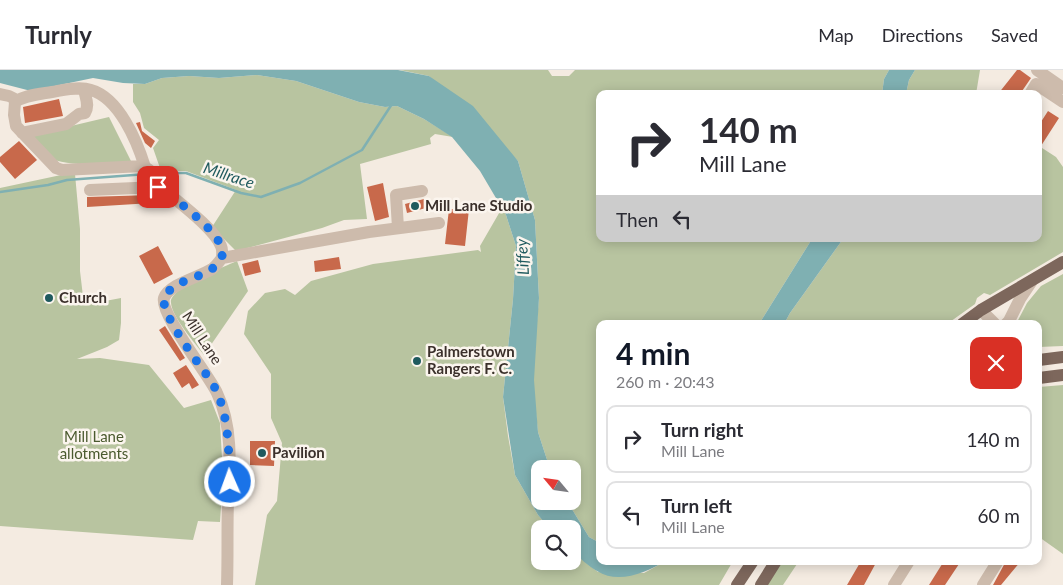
<!DOCTYPE html>
<meta charset="utf-8">
<style>
body{margin:0;font-family:Lato,sans-serif;background:#f2f2f3;color:#2b2b33;height:100vh;display:flex;flex-direction:column;font-size:19px;white-space:nowrap}
*{box-sizing:border-box;margin:0}
p{font-size:16px;color:#7c7c81}
.icon{flex:none;width:28px;height:28px;fill:none;stroke:currentColor;stroke-width:2;stroke-linecap:round;stroke-linejoin:round}
.map{position:relative;flex:1;overflow:hidden}
.sheet{position:absolute;left:596px;top:250px;width:446px;height:245px;display:flex;flex-direction:column;background:#fff;border-radius:10px;box-shadow:0 2px 12px #0003}
.sheet>*{flex:none}
.banner{position:absolute;left:596px;top:20px;width:446px;height:152px;border-radius:10px;box-shadow:0 2px 12px #0003;background:#fff;color:#2b2b33;overflow:hidden}
.needle{width:32px;rotate:299deg}
.fabs{position:absolute;left:531px;top:390px;display:grid;gap:10px}
.fabs a{display:grid;place-items:center;width:50px;height:50px;border-radius:10px;background:#fff;box-shadow:0 2px 12px #0003;font-size:25px}
.pin{position:absolute;display:grid;place-items:center;width:42px;height:42px;color:#fff;margin:-21px;border-radius:10px;box-shadow:0 2px 8px #0006}
.me{position:absolute;width:55px;margin:-28px;rotate:358deg;stroke-linejoin:round;filter:drop-shadow(0 0 4px #0008)}
.turn{display:flex;align-items:center;gap:18px;height:105px;padding:0 20px;font-size:22px}
.turn .icon{width:65px;height:65px;stroke-width:2.5}
.turn b{display:block;font-size:35px;line-height:42px}
.then{display:flex;align-items:center;height:48px;padding:0 20px;background:#0003;gap:10px;font-size:19px}
.round{display:grid;place-items:center;flex:none;width:52px;height:52px;border-radius:10px;background:#f2f2f3}
.head{display:flex;align-items:center;justify-content:space-between;height:85px;padding:0 20px}
h1{font-size:30px;font-weight:700;line-height:38px;color:#111827}
ul{padding:0;list-style:none}
li{display:flex;align-items:center;gap:15px;height:68px;margin:0 10px 8px;padding:0 10px;border:2px solid #e1e1e2;border-radius:10px}
li div{flex:1}
li b{display:block;font-size:19px}
li em{font-style:normal}
header{display:flex;align-items:center;gap:30px;box-sizing:border-box;height:70px;padding:0 25px;background:#fff;border-bottom:1px solid #e1e1e2}
header strong{font-size:24px}
nav{display:flex;gap:28px;margin-inline-start:auto;font-size:18px}
.map>svg:first-child{display:block}
.green{fill:#b8c4a0}
.water{fill:#7fb0b2}
.lines{fill:none;stroke-linecap:round;stroke-linejoin:round}
.stream{stroke:#7fb0b2;stroke-width:2.5}
.building{fill:#c8694b}
.minor{stroke:#cdbbac;stroke-width:12}
.major{stroke:#7d675c;stroke-width:12}
.route{stroke:#1a73e8;stroke-width:9;stroke-dasharray:0 16.2}
.poi-dot{fill:#1f5a5e;stroke:#fbf5ee;stroke-width:2}
.labels{text-anchor:middle;stroke-width:5;stroke-linejoin:round;paint-order:stroke}
.poi-label{font-size:15px;font-weight:bold;fill:#3b302b;stroke:#fbf5ee;text-anchor:start}
.street-label{font-size:15px;fill:#3b302b;stroke:#fbf5ee}
.park-label{font-size:15px;fill:#4a5a2e;stroke:#fbf5ee}
.water-label{font-size:16px;font-style:italic;fill:#1f5a5e;stroke:#fbf5ee}
</style>
<header>
<strong>Turnly</strong>
<nav><a>Map</a><a>Directions</a><a>Saved</a></nav>
</header>
<div class="map">
<svg width="1063" height="515" viewBox="0 0 1063 515">
<rect width="100%" height="100%" fill="#f4ebe1"/>
<path class="green" d="M400,0H548L552,6H569L575,0H889L884,9L882,24H600V169H812L759,254H600V473L589,467L567,431H572V399H550L538,362L532,307L539,228L535,150L518,91L429,6Z
M915,0H980L976,24H906L909,10Z
M257,5L296,11L359,32L385,37L397,36L424,49L453,67L435,64L430,68L431,74L360,94L367,149L344,150L322,158L236,181L212,157L236,120L186,101H161L153,78L159,70L144,58L140,43L133,32V14H145L162,8L189,6L219,8Z
M109,47L131,91C114,95 63,97 49,87C43,82 37,71 33,65Z
M1039,76L1056,87L1063,97V182L990,225L984,223L977,228L975,234L947,254H784L790,243L843,169H1039Z
M75,104L80,159V201L84,235L121,228V253L119,270L107,277L77,289L100,288L149,295L184,338L211,330L220,353L223,406L220,452L198,451L193,470L0,456V118L61,105Z
M502,138L506,145L516,176L513,229L503,327L508,366L515,405L538,445L550,459H540V491H572L573,482L598,502L644,503L666,491H733L719,515H255L267,445L277,431L282,373L271,348V304L244,264L248,241L265,223L285,219L295,225L311,211L373,194L478,180L481,182L480,176Z
M237,191L248,221L204,285C195,273 172,247 171,233C169,218 224,197 237,191Z
M1063,204V276L1039,277V254H1016L1027,233L1041,216Z
M1063,315V484L1039,467V317Z
M781,491H799L783,515H766Z"/>
<path class="water" d="M0,0H398L429,6L473,36L518,91L535,150L539,228L534,310L538,362L550,399H540V431H567L589,467L600,473V491H666C646,502 619,515 597,501C588,496 580,488 573,482L572,459H550L538,445L515,405L503,327L513,229L516,176L506,145L480,101L452,67L424,49L397,36L385,37L359,32L296,11L257,5L219,8L189,6L162,8L145,14L123,13L93,8L31,21L0,13Z
M889,0H915L909,10L906,24H882L884,9Z
M812,169H843L790,243L784,254H759Z"/>
<g class="lines">
<path class="stream" d="M157,103H186L241,123L261,127L300,113L362,80L392,34
M0,122L48,115L67,110L147,104"/>
</g>
<path class="building" d="M1017,0H1020L1031,8L1020,24H998Z
M59,29L63,46L25,53L23,37Z
M1048,41L1059,48L1039,79V55Z
M140,52L142,61L155,71L151,78L145,73L136,53Z
M19,71L37,90L15,109L0,92V87Z
M383,113L389,147L375,151L367,117Z
M151,125L152,133L87,137V127Z
M424,129L426,138L407,143L405,134Z
M449,139H469L465,176L445,174Z
M158,176L173,204L154,214L139,186Z
M339,187L341,199L315,202L314,191Z
M258,190L261,202L245,206L242,194Z
M165,256L185,288L180,291L159,260Z
M186,295L199,315L192,319L189,313L182,318L173,303Z
M250,371H275L274,396L250,395Z
M861,491H877L864,515H847Z
M944,491H961L945,515H929Z
M1006,491H1021L1001,515H993Z"/>
<g class="lines">
<path class="minor" d="M1037,0L1063,18
M0,24L9,26L17,30
M1030,24L1036,14L1063,32
M22,63L66,54L79,44L85,43C90,35 85,27 84,19
M145,97C137,71 119,28 91,20C79,16 64,20 52,22C40,24 25,25 15,32L14,45L16,56L56,98L62,100L143,96C152,100 157,109 162,118
M90,120L158,117L162,118C178,132 214,158 221,176C223,180 222,184 222,188C219,192 216,196 212,199C200,207 169,214 164,228C159,243 209,305 217,323C233,356 230,396 228,431C227,459 228,487 227,515
M398,158L396,125L422,121
M222,188L369,162L439,153
M981,240L995,254
M1006,254L1009,251L1020,229L1032,211
M894,515L909,491
M983,515L998,491"/>
<path class="major" d="M962,254L981,240L1063,192
M1039,290L1063,287
M1039,308L1063,305
M737,515L753,491
M761,515L776,491"/>
</g>
<g class="lines">
<path class="route" d="M158,117L162,118C178,132 214,158 221,176C223,180 222,184 222,188C219,192 215,196 212,199C197,209 175,210 165,226C156,239 202,298 211,311C230,342 228,378 230,412"/>
</g>
<g class="poi-dot">
<circle cx="415" cy="136" r="5"/>
<circle cx="49" cy="228" r="5"/>
<circle cx="417" cy="291" r="5"/>
<circle cx="262" cy="383" r="5"/>
</g>
<g class="labels">
<g class="poi-label">
<text x="425" y="141">Mill Lane Studio</text>
<text x="59" y="233">Church</text>
<text x="427" y="287">Palmerstown<tspan x="427" dy="17">Rangers F. C.</tspan></text>
<text x="272" y="388">Pavilion</text>
</g>
<g class="street-label">
<text transform="translate(202 268) rotate(57)" y="5">Mill Lane</text>
</g>
<g class="park-label">
<text x="94" y="372">Mill Lane<tspan x="94" dy="17">allotments</tspan></text>
</g>
<g class="water-label">
<text transform="translate(229 105) rotate(18)" y="6">Millrace</text>
<text transform="translate(522 187) rotate(-93)" y="6">Liffey</text>
</g>
</g>
</svg>
<div class="fabs">
<a><svg class="needle" viewBox="-14 -14 28 28"><path d="M0-13l5 13h-10z" fill="#e53935"/><path d="M0 13l5-13h-10z" fill="#7c7c81"/></svg></a>
<a><svg class="icon" aria-label="search" viewBox="0 0 24 24"><circle cx="10" cy="10" r="6"/><path d="M15 15l6 6"/></svg></a>
</div>
<div class="pin" style="left:158px;top:117px;background:#d93025"><svg class="icon" aria-label="arrive" viewBox="0 0 24 24"><path d="M6 21V4h12l-3 4 3 4H6"/></svg></div>
<svg class="me" style="left:230px;top:412px" viewBox="-20 -20 40 40"><circle r="17" fill="#1a73e8" stroke="#fff" stroke-width="3"/><path d="M0-11L8 9 0 5-8 9z" fill="#fff"/></svg>
<div class="banner">
<div class="turn"><svg class="icon" aria-label="right" viewBox="0 0 24 24"><path d="M7 20v-9h11M14 6l5 5-5 5"/></svg><div><b>140 m</b>Mill Lane</div></div>
<div class="then">Then<svg class="icon" aria-label="left" viewBox="0 0 24 24"><path d="M17 20v-9H6M10 6l-5 5 5 5"/></svg></div>
</div>
<section class="sheet">
<div class="head"><div><h1>4 min</h1><p>260 m · 20:43</p></div><a class="round" style="background:#d93025;color:#fff"><svg class="icon" aria-label="close" viewBox="0 0 24 24"><path d="M6 6l12 12M18 6L6 18"/></svg></a></div>
<ul>
<li><svg class="icon" aria-label="right" viewBox="0 0 24 24"><path d="M7 20v-9h11M14 6l5 5-5 5"/></svg><div><b>Turn right</b><p>Mill Lane</p></div><em>140 m</em></li>
<li><svg class="icon" aria-label="left" viewBox="0 0 24 24"><path d="M17 20v-9H6M10 6l-5 5 5 5"/></svg><div><b>Turn left</b><p>Mill Lane</p></div><em>60 m</em></li>
</ul>
</section>
</div>
